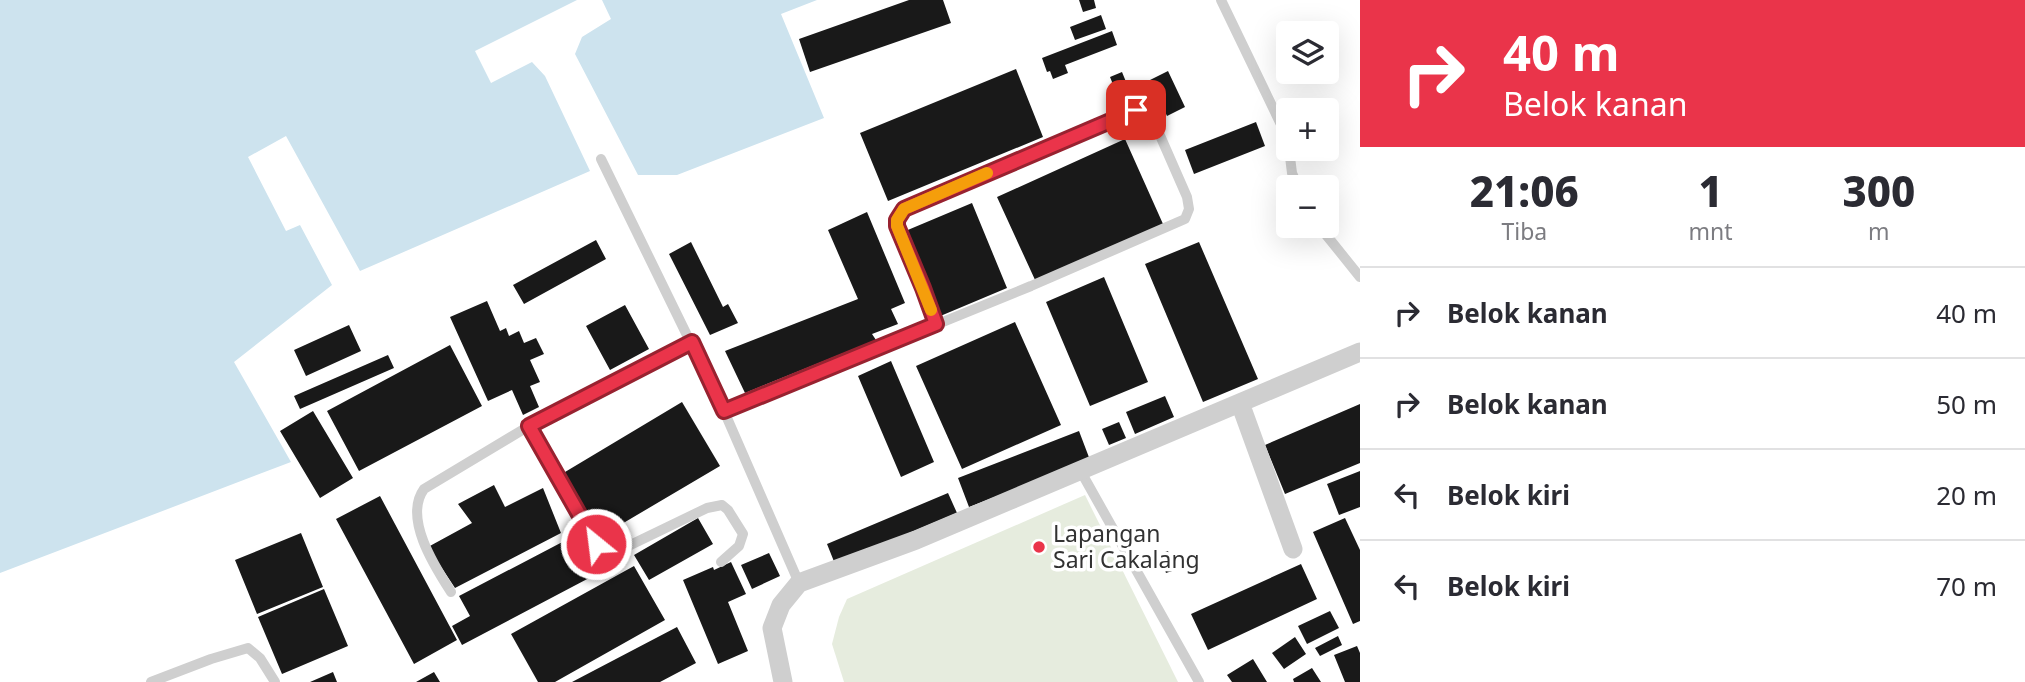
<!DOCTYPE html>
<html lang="id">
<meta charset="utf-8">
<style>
body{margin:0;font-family:"Noto Sans",sans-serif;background:#f2f2f3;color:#2b2b33;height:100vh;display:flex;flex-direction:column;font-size:26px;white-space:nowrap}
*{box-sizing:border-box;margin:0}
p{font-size:23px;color:#7c7c81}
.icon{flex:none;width:38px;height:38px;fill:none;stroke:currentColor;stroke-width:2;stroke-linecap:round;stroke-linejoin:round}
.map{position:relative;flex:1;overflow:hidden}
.panel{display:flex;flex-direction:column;background:#fff;width:665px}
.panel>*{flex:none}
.hud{background:#ea344a;color:#fff;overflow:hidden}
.tools{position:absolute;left:1276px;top:21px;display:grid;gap:14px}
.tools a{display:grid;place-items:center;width:63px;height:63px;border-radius:7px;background:#fff;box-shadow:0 7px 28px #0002;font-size:35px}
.pin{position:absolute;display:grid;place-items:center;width:60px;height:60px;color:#fff;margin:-30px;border-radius:14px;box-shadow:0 4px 10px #0006}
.me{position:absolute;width:77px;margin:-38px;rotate:331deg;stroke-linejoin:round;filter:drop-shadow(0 0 5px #0008)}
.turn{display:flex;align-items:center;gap:24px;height:147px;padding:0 28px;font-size:32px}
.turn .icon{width:91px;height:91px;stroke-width:2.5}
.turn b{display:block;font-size:49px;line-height:60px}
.eta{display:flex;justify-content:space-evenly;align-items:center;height:119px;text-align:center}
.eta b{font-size:42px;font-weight:800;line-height:49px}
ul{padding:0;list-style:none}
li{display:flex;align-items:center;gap:21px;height:91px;padding:0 28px;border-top:2px solid #e1e1e2}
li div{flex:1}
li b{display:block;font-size:26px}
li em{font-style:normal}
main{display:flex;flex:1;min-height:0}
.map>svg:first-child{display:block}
.green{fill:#e6ecde}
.water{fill:#cde3ee}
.building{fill:#191919}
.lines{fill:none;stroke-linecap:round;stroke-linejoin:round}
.service{stroke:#cfcfcf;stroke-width:10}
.minor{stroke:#cfcfcf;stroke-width:19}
.route-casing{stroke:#982230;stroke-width:18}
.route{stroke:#ea344a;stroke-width:12}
.slow{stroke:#f59e0b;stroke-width:12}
.poi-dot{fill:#ea344a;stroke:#fff;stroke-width:2.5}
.labels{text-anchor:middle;stroke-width:7;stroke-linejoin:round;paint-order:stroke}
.poi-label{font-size:23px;fill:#323232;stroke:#fff;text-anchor:start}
</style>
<main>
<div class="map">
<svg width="1360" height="682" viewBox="0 0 1360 682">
<rect width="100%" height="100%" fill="#fff"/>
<path class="green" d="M1085,495L1178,682H844L832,644L839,617L847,599Z"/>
<path class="water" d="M0,0H577L475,51L491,83L532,62L545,76L590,171L360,271L286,136L248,157L286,231L300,225L332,285L234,362L291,462L0,573Z
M602,0H817L781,14L824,118L677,175H638L575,54L582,37L611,19Z"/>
<path class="building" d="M909,0H943L951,23L810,72L799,39Z
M1079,0H1094L1096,8L1083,12Z
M1101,15L1106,29L1075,40L1070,27Z
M1112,31L1117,45L1065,65L1068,73L1053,79L1050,71L1047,72L1042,58Z
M1016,69L1043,137L888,201L860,133Z
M1168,71L1185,107L1167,116L1150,80Z
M1122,72L1135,104L1123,109L1110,77Z
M1256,122L1265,146L1194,174L1185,150Z
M1125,139L1163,224L1036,282L997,197Z
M972,203L1007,288L938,317L903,232Z
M867,212L905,303L891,309L898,324L872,334L876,340L745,393L725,351L858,299L828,230Z
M596,240L606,259L524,304L513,285Z
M691,242L723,307L728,304L738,323L710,335L669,254Z
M1199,242L1258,379L1203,402L1145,264Z
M1104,277L1148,382L1090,406L1046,302Z
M487,301L500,331L506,328L509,336L519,331L524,343L536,338L544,354L530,360L540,382L530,386L539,407L523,415L512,390L488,401L450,317Z
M625,305L649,349L610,370L586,326Z
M1015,322L1061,425L962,469L916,366Z
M349,325L361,351L306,376L294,350Z
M450,345L482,406L359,471L327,411Z
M388,355L394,368L300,409L294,396Z
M891,361L934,462L901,477L858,376Z
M1165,396L1174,417L1135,434L1126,412Z
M682,402L720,466L598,538L560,475Z
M1360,404V463L1285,494L1265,445Z
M313,411L353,478L320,498L280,431Z
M1119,422L1126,438L1109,445L1102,429Z
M1079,431L1090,460L969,507L958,478Z
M1360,471V507L1339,515L1327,484Z
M494,485L505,507L543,488L561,533L455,588L428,547L472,523L458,504Z
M948,493L957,513L835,564L827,544Z
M380,496L457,640L414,664L336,519Z
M698,518L713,544L649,580L634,555Z
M1345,518L1360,550V621L1353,624L1313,532Z
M301,533L323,587L257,614L235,560Z
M570,538L591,577L462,645L452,626L470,616L459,596Z
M1168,551L1175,570L1166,573L1159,554Z
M769,553L780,576L752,589L741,565Z
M731,562L746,594L728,602L748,651L718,664L683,580L713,567L714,570Z
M1301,564L1317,599L1208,650L1191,614Z
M634,566L665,620L555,682H538L511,634Z
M324,589L348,646L282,674L258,617Z
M1330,611L1339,628L1307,644L1298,626Z
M677,627L696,663L660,682H572Z
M1338,636L1342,645L1320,656L1315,648Z
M1295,637L1306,654L1284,669L1272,653Z
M1357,646L1360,653V682H1345L1334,655Z
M1253,659L1267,682H1232L1227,675Z
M1312,668L1321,682H1294L1293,679Z
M333,672L337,682H310Z
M434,672L440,682H416Z"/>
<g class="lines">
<path class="service" d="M1221,0L1288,139
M1289,149L1292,173L1298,187
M601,159L724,411L799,583
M1319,226L1360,277
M724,411L1031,286L1185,219L1189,209L1187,197L1155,124L1145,111L1136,110L904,209L897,220V226L924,288L936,324
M529,426L596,544L601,548L620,550L707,508L722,505L728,510L743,534L739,546L721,562
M1080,470L1199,682
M451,592C435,567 403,518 424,489L529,426L692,342
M151,682L211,659L248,648L260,658L275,682"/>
<path class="minor" d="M1240,403L1293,549
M783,682L772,628L781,605L799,583L916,540L1360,352"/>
</g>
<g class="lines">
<g class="route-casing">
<path id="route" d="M596,544L529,426L692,342L724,411L936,324L923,288L897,226V220L904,209L1136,110"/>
</g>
<use href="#route" class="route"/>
<path class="slow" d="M931,310L897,226V220L904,209L987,173"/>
</g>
<circle class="poi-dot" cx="1039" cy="547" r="7"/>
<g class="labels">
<g class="poi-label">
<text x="1053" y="542">Lapangan<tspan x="1053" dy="26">Sari Cakalang</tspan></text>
</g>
</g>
</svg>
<div class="tools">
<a><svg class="icon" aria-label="layers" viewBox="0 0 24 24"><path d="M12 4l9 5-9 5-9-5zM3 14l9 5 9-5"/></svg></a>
<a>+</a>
<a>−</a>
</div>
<div class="pin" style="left:1136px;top:110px;background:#d93025"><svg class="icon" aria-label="arrive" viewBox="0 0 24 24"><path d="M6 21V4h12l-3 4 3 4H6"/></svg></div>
<svg class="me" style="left:596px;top:544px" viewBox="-20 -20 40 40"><circle r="17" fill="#ea344a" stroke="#fff" stroke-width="3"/><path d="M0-11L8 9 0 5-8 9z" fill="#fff"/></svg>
</div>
<section class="panel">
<div class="hud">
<div class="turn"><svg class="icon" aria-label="right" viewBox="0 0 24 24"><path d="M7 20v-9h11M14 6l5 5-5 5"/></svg><div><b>40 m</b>Belok kanan</div></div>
</div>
<div class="eta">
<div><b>21:06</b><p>Tiba</p></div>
<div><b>1</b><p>mnt</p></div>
<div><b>300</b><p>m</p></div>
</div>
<ul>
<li><svg class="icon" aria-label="right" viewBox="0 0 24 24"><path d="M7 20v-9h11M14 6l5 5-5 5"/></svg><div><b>Belok kanan</b></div><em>40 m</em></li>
<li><svg class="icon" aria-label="right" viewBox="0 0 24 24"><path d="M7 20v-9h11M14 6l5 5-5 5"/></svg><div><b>Belok kanan</b></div><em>50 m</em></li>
<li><svg class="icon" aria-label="left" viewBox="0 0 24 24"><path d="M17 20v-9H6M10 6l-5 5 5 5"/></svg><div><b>Belok kiri</b></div><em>20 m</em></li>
<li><svg class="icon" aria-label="left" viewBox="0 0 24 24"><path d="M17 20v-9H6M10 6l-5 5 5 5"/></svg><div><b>Belok kiri</b></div><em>70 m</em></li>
</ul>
</section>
</main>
